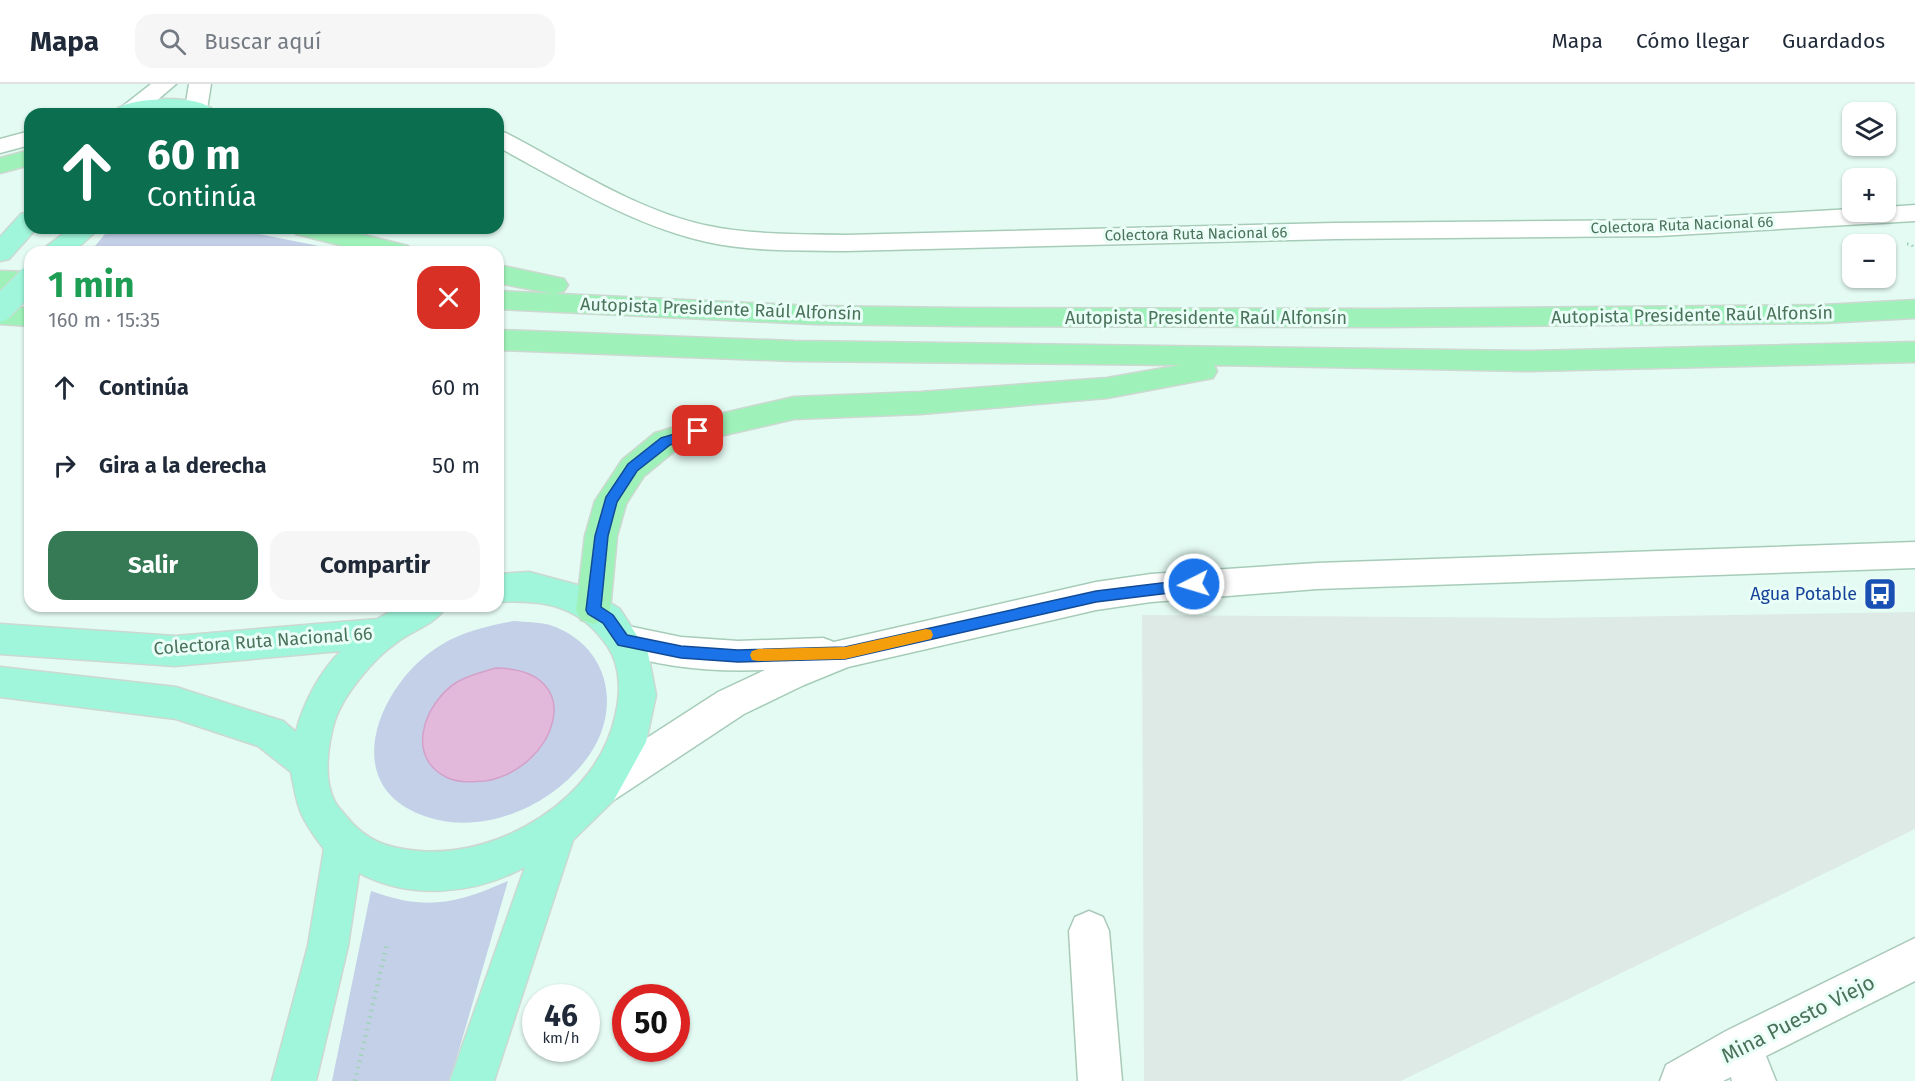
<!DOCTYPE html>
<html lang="es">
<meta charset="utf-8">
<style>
body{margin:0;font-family:"Fira Sans",sans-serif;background:#f6f6f7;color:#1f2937;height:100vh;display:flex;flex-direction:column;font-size:22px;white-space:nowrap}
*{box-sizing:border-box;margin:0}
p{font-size:20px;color:#747a83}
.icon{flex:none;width:33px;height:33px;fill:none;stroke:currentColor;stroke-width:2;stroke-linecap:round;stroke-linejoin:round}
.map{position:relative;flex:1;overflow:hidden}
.drawer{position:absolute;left:24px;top:162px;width:480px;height:366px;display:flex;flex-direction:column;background:#fff;border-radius:18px;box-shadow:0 2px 4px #0004}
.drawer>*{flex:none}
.top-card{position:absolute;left:24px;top:24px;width:480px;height:126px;border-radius:18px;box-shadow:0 2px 4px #0004;background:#0b6e4f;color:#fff;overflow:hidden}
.fabs{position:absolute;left:1842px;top:18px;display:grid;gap:12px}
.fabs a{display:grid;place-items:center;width:54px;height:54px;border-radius:12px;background:#fff;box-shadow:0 2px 4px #0004;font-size:30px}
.speed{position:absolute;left:522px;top:900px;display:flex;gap:12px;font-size:30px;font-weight:700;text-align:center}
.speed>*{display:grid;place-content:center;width:78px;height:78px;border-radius:50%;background:#fff;box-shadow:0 2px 4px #0004;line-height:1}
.speed small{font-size:15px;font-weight:400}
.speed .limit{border:9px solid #d22;background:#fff;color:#111}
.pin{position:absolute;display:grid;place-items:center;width:51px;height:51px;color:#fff;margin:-26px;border-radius:12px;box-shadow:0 3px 9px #0006}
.me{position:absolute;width:66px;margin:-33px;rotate:265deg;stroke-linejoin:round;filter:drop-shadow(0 0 4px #0008)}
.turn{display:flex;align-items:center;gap:21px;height:126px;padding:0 24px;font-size:27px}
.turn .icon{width:78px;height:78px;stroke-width:2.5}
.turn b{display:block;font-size:42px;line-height:51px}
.round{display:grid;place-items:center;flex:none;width:63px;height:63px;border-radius:18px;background:#f6f6f7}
.head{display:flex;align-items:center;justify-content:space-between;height:102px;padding:0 24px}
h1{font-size:36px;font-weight:700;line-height:45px;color:#1e9e55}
.primary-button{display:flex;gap:12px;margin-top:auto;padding:12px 24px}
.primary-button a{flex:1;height:69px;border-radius:18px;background:#357a54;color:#fff;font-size:24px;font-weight:700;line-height:69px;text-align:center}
.primary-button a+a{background:#f6f6f7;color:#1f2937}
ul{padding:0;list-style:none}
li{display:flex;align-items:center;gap:18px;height:78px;padding:0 24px}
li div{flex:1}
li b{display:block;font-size:22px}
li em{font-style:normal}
header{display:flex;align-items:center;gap:36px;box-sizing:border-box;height:84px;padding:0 30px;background:#fff;border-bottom:2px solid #e0e1e3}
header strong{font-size:28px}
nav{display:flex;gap:33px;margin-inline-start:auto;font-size:21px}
.search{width:420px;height:54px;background:#f6f6f7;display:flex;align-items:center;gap:15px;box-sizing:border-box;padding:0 21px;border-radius:18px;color:#747a83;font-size:22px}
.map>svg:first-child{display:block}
.industrial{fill:#deeae5}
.green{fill:#c3d0e7}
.water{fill:#e3b9db;stroke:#d4a0c9;stroke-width:1.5}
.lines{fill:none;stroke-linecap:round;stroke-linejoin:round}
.street-casing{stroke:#a9c9b9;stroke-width:3}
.secondary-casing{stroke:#a6ccb9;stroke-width:3}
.primary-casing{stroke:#cdd8d1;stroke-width:3}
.highway-casing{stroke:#cdd8d1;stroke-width:3}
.path-far1{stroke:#a0d3b7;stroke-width:3;stroke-dasharray:1.5 4;stroke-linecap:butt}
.path{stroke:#a0d3b7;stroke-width:4.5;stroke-dasharray:1.5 5;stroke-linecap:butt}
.street{fill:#fff;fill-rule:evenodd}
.secondary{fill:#fff;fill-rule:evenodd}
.primary{fill:#9ff6db;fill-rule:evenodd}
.highway{fill:#9ef2b9;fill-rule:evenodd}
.primary-bridge-casing{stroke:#cdd8d1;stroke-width:27;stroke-linecap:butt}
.primary-bridge{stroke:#9ff6db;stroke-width:25}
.route{fill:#1a73e8;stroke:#114b97;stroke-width:1.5}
.slow{fill:#f59e0b}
.labels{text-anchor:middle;stroke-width:6;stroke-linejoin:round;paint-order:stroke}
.far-street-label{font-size:15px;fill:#4b725b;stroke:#e9fef7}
.street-label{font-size:18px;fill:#4b725b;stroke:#e9fef7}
.transit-label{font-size:18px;fill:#164399;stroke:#e9fef7;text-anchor:end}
.near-street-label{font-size:21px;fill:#4b725b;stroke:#e9fef7}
</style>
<header>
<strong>Mapa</strong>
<div class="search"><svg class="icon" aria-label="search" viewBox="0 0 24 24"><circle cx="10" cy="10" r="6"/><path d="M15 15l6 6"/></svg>Buscar aquí</div>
<nav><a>Mapa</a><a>Cómo llegar</a><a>Guardados</a></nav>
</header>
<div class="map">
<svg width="1915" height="997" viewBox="0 0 1915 997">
<rect width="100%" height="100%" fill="#e4fbf3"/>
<path class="industrial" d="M1915,528V745L1401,997H1144L1142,531L1547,534Z"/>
<path class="green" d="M110,144H229L349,168H90Z
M514,537C525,538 539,538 550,541C607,560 623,621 590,670C554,723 479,755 419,730C336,696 383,595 441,561C464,547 488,542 514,537Z
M508,797L450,997H332L371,807C427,827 455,820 508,797Z"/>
<path class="water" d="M496,584C592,586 555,686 485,697C473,698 460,699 448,694C404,674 424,619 457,598C469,591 482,588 496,584Z"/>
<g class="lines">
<g class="street-casing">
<path id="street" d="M1089,827L1103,833L1109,847L1122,997H1078L1069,847L1075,833Z
M1915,854V897L1766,972L1776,997H1732L1731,993L1723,997H1660L1666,981L1726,947Z"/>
</g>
<g class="secondary-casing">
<path id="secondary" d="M151,0H176L141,30H122L120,27L123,22Z
M189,0H211L207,25L204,30H189L185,25Z
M30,47V61L0,69V55Z
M498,47L506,49C569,82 639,128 709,142C753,151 800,150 845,151L1335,139L1658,136L1852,125V128H1886V123L1915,121V137L1658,152L1335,155L845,167C799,166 752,168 707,158C632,141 565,99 498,63Z
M1915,458V484L1317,505L1151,518L1096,526L848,583L804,601L744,630L614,716L601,721L588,716L582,704L588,692L718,608L765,586C714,588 660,584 611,566L606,556L611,546L623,541L681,553L738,557L823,554L834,558L1096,498L1151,490L1317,479Z"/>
</g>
<g class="primary-casing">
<path id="primary" d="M165,15C180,15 208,16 217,30H112C120,17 150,16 165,15Z
M30,128V144H37L9,175L0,177V153L21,130Z
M71,144H100L73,168H43L47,162Z
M529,488L585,503L620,525L648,569L656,611L646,658L614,716L573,756L494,997H450L525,783C474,811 410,816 359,789L348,862L316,997H272L308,862L324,765C300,733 298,727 291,688L258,662L176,635L0,613V583L176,603L270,633L283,637L296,648C303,620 320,587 341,567L175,582L0,570V540L175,552L377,535L400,522H446C436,541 412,546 396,559C373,575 344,610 335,636C328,659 323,694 334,716C336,721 341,726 345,731C366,757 386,764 419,767C500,774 597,715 615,633C621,610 621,583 608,563C581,522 545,515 498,518V490Z"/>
</g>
<g class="highway-casing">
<path id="highway" d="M30,66V81L0,89V74Z
M292,144H336L408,162L412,168H367L296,150Z
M498,181L564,195L568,201L564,207L555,210L498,199Z
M0,187L30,188V206L0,205Z
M498,207L813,222L958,224L1382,225L1823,221L1915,216V234L1823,239L1382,243L958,242L813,240L498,225Z
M0,222L30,224V242L0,240Z
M498,246L794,257L1530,267L1915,258V278L1530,287L1214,281L1217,287L1213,294L1107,314L921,330L794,335L716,353L677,365L644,392L626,420L617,452L610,526L605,536L593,540L581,536L576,526L585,452L595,417L622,376L655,349L715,331L794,313L921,308L1107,294L1181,281L794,277L498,266Z"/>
</g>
<path class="path-far1" d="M1907,160H1911L1915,165"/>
<path class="path" d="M355,997L387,860"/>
<use href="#street" class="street"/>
<use href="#secondary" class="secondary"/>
<use href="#primary" class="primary"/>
<use href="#highway" class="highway"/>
<g class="primary-bridge-casing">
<path id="primary-bridge" d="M0,225L30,195"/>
</g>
<use href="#primary-bridge" class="primary-bridge"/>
</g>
<path class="route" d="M698,343L703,344V350L670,361L637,387L617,418L608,452L601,523L613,531L627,551L681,562L738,566L845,563L1096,507L1194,495L1201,500L1194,506L1096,518L845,575L738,578L681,574L618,561L603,539L588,530L586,526L595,452L606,413L628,380L661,354Z"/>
<path class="slow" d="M926,545L931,546L933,551L931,555L845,575L758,577L752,576L750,571L752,567L758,565L845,563Z"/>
<defs>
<g id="bus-square" transform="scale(1.725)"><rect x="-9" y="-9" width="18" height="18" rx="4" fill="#1a4fb4" stroke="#e9fef7"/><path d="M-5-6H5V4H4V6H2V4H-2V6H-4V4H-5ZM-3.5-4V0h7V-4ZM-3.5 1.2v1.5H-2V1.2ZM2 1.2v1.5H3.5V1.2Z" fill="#fff"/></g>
</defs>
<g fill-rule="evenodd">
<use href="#bus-square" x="1880" y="510"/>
</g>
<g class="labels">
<g class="far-street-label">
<text transform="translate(1682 141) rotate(-2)" y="5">Colectora Ruta Nacional 66</text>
<text transform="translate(1196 150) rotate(-1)" y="5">Colectora Ruta Nacional 66</text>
</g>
<g class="street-label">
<text transform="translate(721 225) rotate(2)" y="6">Autopista Presidente Raúl Alfonsín</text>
<text transform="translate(1692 231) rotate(-1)" y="6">Autopista Presidente Raúl Alfonsín</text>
<text x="1206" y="240">Autopista Presidente Raúl Alfonsín</text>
<text transform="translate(263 557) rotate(-4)" y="6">Colectora Ruta Nacional 66</text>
</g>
<g class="transit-label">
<text x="1857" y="516">Agua Potable</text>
</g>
<g class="near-street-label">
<text transform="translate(1798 935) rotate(-27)" y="7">Mina Puesto Viejo</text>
</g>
</g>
</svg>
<div class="fabs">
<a><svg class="icon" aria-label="layers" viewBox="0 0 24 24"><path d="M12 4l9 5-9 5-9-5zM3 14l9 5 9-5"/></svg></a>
<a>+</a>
<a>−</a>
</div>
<div class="speed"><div>46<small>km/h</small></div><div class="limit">50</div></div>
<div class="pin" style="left:698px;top:347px;background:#d93025"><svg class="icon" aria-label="arrive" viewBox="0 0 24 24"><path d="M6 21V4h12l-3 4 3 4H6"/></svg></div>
<svg class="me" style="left:1194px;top:500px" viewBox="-20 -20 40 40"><circle r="17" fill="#1a73e8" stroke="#fff" stroke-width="3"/><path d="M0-11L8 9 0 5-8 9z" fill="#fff"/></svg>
<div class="top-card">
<div class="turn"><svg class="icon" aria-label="ahead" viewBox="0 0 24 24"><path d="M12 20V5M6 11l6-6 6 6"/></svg><div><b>60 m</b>Continúa</div></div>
</div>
<section class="drawer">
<div class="head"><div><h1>1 min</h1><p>160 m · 15:35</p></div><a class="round" style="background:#d93025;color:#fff"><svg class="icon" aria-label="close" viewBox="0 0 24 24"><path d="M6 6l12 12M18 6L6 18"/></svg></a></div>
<ul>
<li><svg class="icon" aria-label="ahead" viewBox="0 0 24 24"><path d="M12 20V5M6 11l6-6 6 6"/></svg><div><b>Continúa</b></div><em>60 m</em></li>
<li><svg class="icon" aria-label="right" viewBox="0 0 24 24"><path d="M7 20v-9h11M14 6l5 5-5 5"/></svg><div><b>Gira a la derecha</b></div><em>50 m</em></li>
</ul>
<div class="primary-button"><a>Salir</a><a>Compartir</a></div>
</section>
</div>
